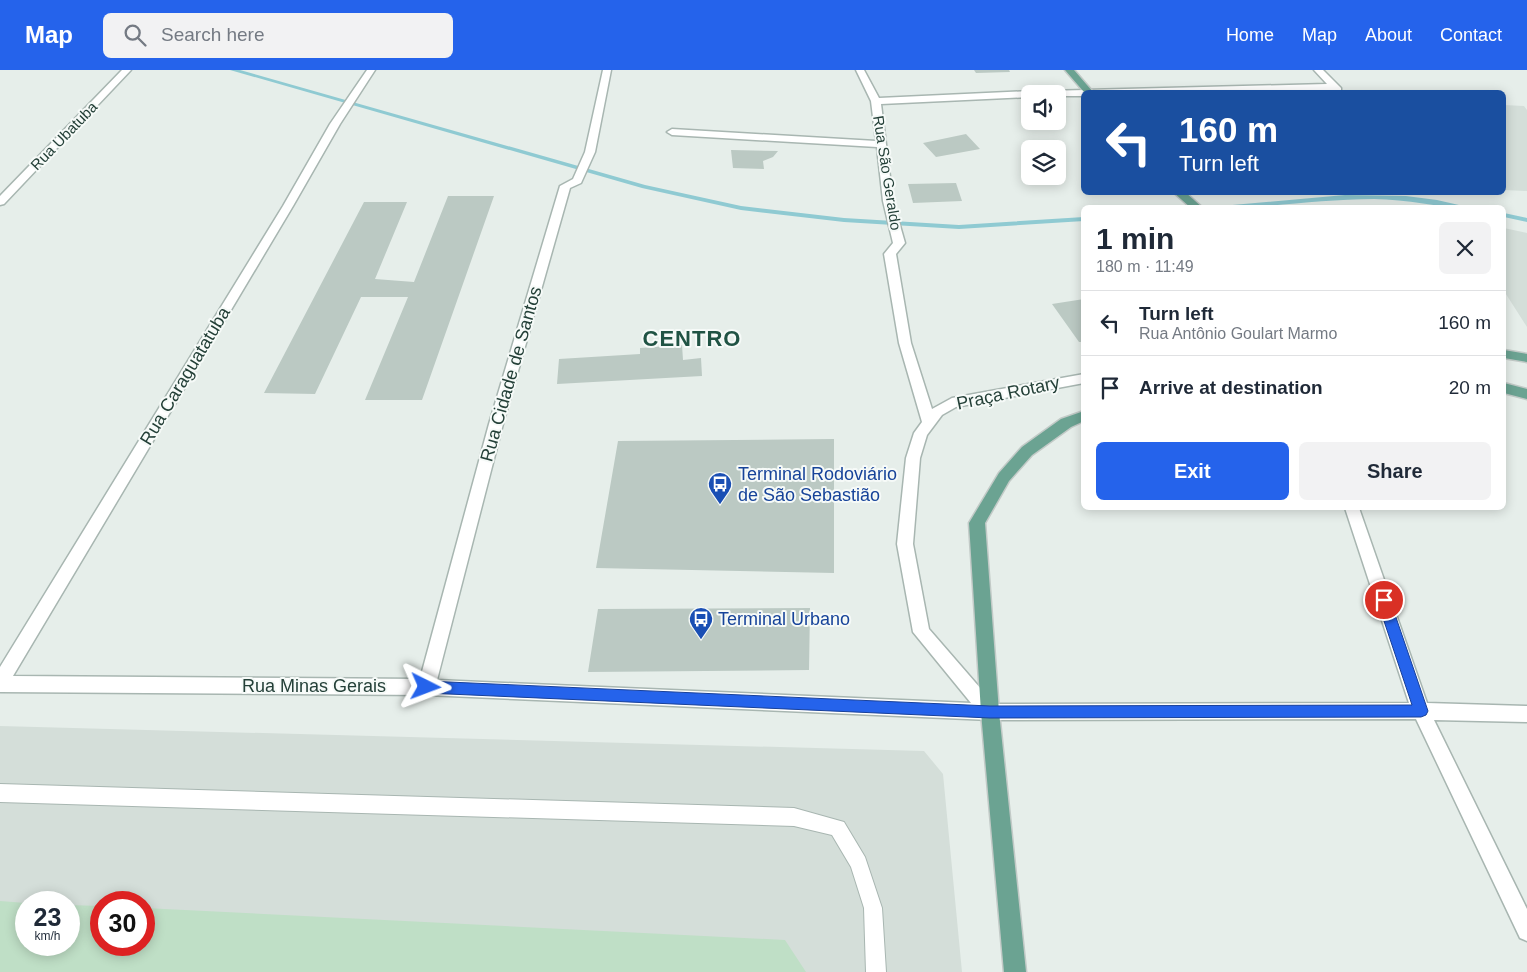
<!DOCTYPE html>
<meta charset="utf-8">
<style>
body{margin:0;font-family:Helvetica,sans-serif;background:#f2f2f3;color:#1f2937;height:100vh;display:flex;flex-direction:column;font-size:19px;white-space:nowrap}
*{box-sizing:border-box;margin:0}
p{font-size:16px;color:#747a83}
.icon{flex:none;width:28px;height:28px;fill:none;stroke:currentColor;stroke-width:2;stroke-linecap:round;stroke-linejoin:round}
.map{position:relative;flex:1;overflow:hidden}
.drawer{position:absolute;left:1081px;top:135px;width:425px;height:305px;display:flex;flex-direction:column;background:#fff;border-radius:8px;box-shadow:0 2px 12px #0003}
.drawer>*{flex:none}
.banner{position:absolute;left:1081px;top:20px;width:425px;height:105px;border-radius:8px;box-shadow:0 2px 12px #0003;background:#1a4fa0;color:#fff;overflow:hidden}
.tools{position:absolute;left:1021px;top:15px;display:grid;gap:10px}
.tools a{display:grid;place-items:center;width:45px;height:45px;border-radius:8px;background:#fff;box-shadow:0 2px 12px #0003;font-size:25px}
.speed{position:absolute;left:15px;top:821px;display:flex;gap:10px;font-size:25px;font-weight:700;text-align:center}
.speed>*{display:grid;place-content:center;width:65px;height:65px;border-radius:50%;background:#fff;box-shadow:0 2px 12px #0003;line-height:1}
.speed small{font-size:12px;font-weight:400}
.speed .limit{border:8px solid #d22;background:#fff;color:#111}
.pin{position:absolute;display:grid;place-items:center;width:42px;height:42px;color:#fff;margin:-21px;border:2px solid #fff;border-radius:50%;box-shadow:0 1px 5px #0007}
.me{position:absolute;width:55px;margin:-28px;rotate:93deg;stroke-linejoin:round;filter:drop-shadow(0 0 4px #0008)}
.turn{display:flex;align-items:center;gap:18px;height:105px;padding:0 15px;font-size:22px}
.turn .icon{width:65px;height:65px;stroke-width:2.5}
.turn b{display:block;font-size:35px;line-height:42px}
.round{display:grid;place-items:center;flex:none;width:52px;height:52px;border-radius:8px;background:#f2f2f3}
.overview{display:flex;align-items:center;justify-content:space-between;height:85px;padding:0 15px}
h1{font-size:30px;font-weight:700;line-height:38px}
.action{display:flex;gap:10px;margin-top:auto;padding:10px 15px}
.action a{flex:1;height:58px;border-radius:8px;background:#2563eb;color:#fff;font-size:20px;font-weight:700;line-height:58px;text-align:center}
.action a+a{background:#f2f2f3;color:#1f2937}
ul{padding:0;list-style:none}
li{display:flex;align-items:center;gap:15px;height:65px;padding:0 15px;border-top:1px solid #e0e1e3}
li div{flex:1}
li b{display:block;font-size:19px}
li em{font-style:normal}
header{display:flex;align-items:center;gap:30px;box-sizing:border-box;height:70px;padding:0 25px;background:#2563eb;color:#fff}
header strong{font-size:24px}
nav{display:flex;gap:28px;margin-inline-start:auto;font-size:18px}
.search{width:350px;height:45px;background:#f2f2f3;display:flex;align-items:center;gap:12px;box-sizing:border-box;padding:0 18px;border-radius:8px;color:#747a83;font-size:19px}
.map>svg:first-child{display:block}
.built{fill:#d4ded9;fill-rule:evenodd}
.green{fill:#bfdfc6}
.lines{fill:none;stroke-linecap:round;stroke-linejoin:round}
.stream{fill:#8fcad2;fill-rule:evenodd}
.building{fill:#bbc9c3}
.lane-casing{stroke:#a8b6b1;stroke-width:2}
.street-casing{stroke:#a8b6b1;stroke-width:3}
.primary-casing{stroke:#c2cac7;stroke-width:3}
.lane{fill:#fff;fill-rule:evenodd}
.street{fill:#fff;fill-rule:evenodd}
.primary{fill:#6ba392;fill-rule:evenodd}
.route{fill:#2563eb;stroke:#184099}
.labels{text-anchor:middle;stroke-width:4;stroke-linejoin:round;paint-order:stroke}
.far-street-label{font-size:15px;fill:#244038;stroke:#f6faf8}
.street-label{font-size:18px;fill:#244038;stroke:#f6faf8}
.transit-label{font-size:18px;fill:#164399;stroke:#f6faf8;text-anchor:start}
.district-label{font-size:22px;font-weight:bold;letter-spacing:1px;fill:#205344;stroke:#f6faf8}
</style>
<header>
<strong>Map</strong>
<div class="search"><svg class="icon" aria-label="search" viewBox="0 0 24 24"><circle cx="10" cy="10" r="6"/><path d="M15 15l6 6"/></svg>Search here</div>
<nav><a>Home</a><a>Map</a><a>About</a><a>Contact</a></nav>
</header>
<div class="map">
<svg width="1527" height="902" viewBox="0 0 1527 902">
<rect width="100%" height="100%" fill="#e6eeea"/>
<path class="built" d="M1504,35L1524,36L1527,40V121L1504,120Z
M1504,158L1527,163V257L1504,221Z
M0,656L924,681L943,704L962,902H0ZM26,832H69V875H26ZM101,832H144V875H101Z"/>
<path class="green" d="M0,831L26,833V875H69V835L101,836V875H144V838L785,870L806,902H0Z"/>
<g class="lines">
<path class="stream" d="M230,0H240L645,115L741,136L844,148L959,155L1084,147V151L959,159L844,152L741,140L642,118Z
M1345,125L1406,126L1437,130L1472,138C1439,138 1407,129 1374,129C1321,129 1270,138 1218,138L1221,136Z
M1504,143L1527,148V152L1504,147Z"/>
</g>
<path class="building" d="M974,0H1009L1010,2L976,3Z
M966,64L980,79L936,87L923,73Z
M731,80L778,81L773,87L763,91L764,99L733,98Z
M956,113L962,131L913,133L908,114Z
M448,126H494L422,330H365L408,227H361L315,324L264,323L364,132H407L375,209L414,212Z
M1084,229V272H1079L1052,234Z
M682,275L683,290L701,288L702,306L557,314L559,289L640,284V278Z
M834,369V503L596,498L618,371Z
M810,538L809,600L588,602L598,539Z"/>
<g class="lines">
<g class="lane-casing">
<path id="lane" d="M0,714L794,738L844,752L865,787L882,838L886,902H866L864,838L851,797L832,765L794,756L0,732Z"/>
</g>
<g class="street-casing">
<path id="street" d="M122,0H131L4,134L0,135V126Z
M367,0H375L340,54L293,136L13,606L420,609L489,354L560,116L573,109L585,82L603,0H611L595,82L581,113L570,118L503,354L437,610L971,633L913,562L897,474L906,388L914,363L922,352L899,273L884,184L893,173L883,131L877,77L672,65L667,62L672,59L876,71L871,31L856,0H864L879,28L1030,21L1034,24H1030V27L881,34L893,131L905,173L896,184L911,273L932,339L952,328L1084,304V313L956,337L942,345L927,365L920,388L913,474L929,559L994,634L1409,633L1345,438H1359L1427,633L1527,636V652L1434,650L1527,839V871L1520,868L1416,649L990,650L426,625L0,622V597L283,136L330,54Z
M1314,0H1323L1341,18V22L1333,20L1084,22V26H1058V24H1042L1046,21L1327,14Z"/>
</g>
<g class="primary-casing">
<path id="primary" d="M1065,0H1074L1093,22H1084Z
M1173,122H1185L1203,138H1191Z
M1504,280L1527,284V292L1504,288Z
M1504,313L1527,319V329L1504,323Z
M1084,341V351L1071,357L1032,385L1009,411L985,453L999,642L1026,902H1004L981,642L969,453L999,403L1022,377L1061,349Z"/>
</g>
<use href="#lane" class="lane"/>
<use href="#street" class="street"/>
<use href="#primary" class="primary"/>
</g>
<path class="route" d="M1384,525L1390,530L1428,641L1426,645L1421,647L990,648L426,623L421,621L419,617L421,613L426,611L990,636L1412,635L1377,530Z"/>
<defs>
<g id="bus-pin" transform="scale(1.25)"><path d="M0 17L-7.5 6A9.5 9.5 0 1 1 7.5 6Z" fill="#1a4fb4" stroke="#f6faf8"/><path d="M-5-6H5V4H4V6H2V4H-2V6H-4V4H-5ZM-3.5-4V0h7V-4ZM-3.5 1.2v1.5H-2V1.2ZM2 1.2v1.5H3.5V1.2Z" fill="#fff"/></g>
</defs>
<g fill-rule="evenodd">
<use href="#bus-pin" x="720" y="414"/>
<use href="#bus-pin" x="701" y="549"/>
</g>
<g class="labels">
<g class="far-street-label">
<text transform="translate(64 66) rotate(-46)" y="5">Rua Ubatuba</text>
<text transform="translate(887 103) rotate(81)" y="5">Rua São Geraldo</text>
</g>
<g class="street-label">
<text transform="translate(511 304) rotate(-74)" y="6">Rua Cidade de Santos</text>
<text transform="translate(185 306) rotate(-59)" y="6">Rua Caraguatatuba</text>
<text transform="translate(1008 323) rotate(-12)" y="6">Praça Rotary</text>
<text x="314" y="622">Rua Minas Gerais</text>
</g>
<g class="transit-label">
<text x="738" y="410">Terminal Rodoviário<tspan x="738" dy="21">de São Sebastião</tspan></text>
<text x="718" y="555">Terminal Urbano</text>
</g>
<g class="district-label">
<text x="692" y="276">CENTRO</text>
</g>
</g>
</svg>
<div class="tools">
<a><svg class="icon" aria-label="sound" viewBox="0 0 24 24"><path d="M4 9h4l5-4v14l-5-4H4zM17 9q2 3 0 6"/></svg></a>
<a><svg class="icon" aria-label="layers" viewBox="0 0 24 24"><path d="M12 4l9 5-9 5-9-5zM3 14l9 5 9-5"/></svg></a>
</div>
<div class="speed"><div>23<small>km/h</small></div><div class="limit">30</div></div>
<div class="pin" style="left:1384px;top:530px;background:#d93025"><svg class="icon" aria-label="arrive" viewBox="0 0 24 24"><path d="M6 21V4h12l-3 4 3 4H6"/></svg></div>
<svg class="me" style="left:426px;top:617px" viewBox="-20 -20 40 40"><path d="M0-17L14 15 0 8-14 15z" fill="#2563eb" stroke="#fff" stroke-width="4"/></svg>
<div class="banner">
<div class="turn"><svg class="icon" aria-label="left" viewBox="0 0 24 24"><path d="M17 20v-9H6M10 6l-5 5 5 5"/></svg><div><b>160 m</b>Turn left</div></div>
</div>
<section class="drawer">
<div class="overview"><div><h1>1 min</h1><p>180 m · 11:49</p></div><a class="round"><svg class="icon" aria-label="close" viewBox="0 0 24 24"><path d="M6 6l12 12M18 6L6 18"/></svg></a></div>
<ul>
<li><svg class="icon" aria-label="left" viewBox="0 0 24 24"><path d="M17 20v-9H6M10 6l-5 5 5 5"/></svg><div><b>Turn left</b><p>Rua Antônio Goulart Marmo</p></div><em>160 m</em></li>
<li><svg class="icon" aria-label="arrive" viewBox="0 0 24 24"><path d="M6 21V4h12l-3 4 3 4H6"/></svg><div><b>Arrive at destination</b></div><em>20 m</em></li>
</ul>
<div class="action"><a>Exit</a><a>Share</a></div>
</section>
</div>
